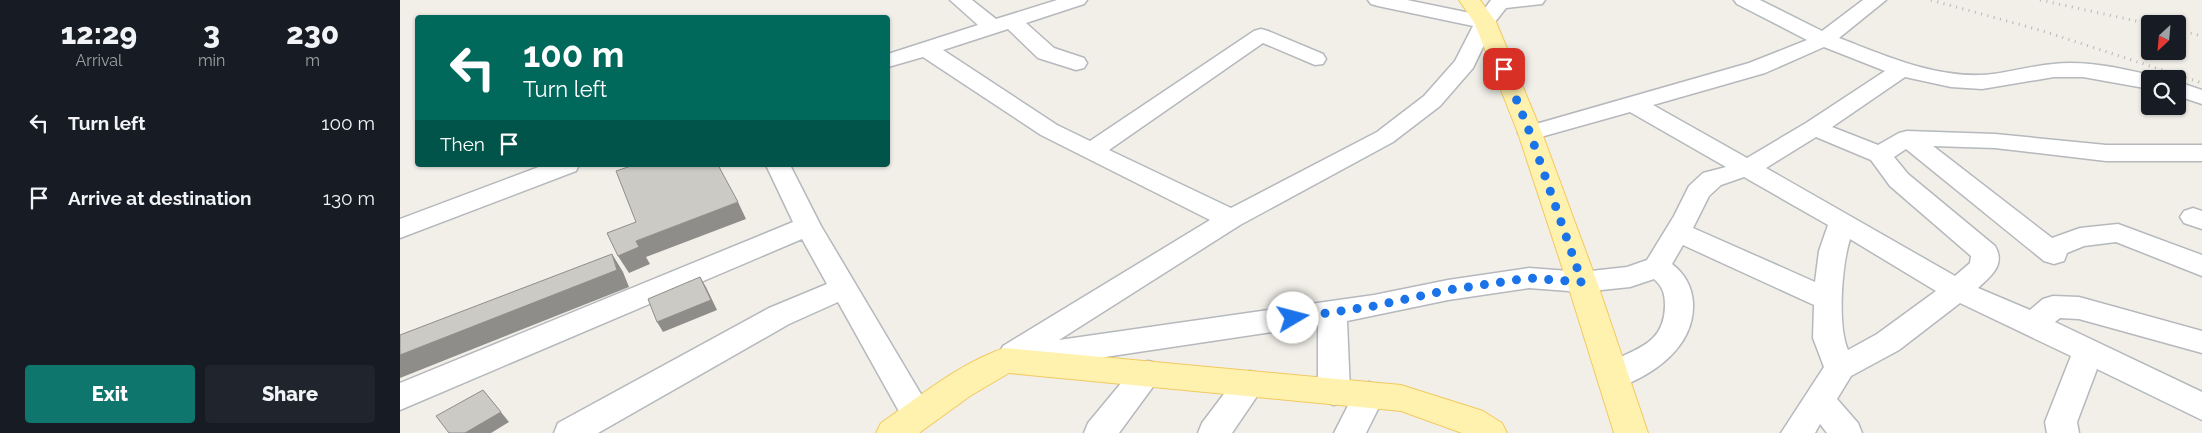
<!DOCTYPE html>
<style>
body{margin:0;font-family:Raleway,sans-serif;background:#20242c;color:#f1f3f6;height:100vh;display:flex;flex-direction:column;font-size:19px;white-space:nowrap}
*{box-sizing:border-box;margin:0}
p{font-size:16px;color:#9ea1a6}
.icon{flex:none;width:28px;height:28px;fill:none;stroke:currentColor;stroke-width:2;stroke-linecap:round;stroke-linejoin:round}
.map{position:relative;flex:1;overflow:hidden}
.panel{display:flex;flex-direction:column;background:#171b24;width:400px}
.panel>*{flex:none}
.guide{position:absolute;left:15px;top:15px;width:475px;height:152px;border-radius:5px;box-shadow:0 1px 4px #0004;background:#00695c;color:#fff;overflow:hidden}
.needle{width:32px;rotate:206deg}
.controls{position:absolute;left:1741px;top:15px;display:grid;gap:10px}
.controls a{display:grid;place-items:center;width:45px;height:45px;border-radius:5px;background:#171b24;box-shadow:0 1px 4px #0004;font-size:25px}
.pin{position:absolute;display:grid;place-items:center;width:42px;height:42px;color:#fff;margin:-21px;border-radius:10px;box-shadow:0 2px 8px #0006}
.me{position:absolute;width:55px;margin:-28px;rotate:82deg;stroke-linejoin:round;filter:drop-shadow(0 0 4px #0008)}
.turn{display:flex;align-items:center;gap:18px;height:105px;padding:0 25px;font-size:22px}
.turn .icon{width:65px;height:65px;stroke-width:2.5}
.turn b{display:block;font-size:35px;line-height:42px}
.then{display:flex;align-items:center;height:48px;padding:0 25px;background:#0003;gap:10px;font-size:19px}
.eta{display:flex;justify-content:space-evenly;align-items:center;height:85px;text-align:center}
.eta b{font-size:30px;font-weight:800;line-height:35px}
.primary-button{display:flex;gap:10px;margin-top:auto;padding:10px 25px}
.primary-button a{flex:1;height:58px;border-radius:5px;background:#0f766e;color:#fff;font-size:20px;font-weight:800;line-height:58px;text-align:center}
.primary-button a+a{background:#20242c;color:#f1f3f6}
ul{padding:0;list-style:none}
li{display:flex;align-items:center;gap:15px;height:75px;padding:0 25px}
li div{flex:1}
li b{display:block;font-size:19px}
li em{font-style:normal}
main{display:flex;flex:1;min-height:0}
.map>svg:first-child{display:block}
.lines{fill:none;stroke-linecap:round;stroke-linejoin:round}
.minor-casing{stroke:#b5b8bc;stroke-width:3}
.major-casing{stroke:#f2c960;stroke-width:2}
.minor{fill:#fff;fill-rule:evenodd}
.major{fill:#fff2af;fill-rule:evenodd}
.rail{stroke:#b6b7b8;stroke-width:3;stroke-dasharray:1 5.5;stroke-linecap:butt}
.shaded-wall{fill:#8f8d8a}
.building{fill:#cccac5;stroke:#8f8d8a}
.route{stroke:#1a73e8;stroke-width:9;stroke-dasharray:0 16.2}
</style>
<main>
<section class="panel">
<div class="eta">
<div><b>12:29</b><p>Arrival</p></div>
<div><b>3</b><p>min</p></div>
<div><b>230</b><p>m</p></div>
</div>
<ul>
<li><svg class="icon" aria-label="left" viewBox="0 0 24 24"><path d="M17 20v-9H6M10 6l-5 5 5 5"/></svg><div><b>Turn left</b></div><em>100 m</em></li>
<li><svg class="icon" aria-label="arrive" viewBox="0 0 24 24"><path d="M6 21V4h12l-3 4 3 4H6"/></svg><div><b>Arrive at destination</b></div><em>130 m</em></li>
</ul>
<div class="primary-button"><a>Exit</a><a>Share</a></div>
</section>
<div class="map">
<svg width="1802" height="433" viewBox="0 0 1802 433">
<rect width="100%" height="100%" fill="#f1efe8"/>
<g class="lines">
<g class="minor-casing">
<path id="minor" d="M550,0H572L596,19L657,0H687L684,4L626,23L654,48L684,58L687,63L684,68L676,70L638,58L608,29L543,50L657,125L690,141L854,31L861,29L868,31L923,54L926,59L923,64L915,65L863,43L709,150L831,208L977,132L1024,96L1055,61L1073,26L978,6L971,4L968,0H1007L1080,15L1091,0H1145L1142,4L1106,8L1095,22L1073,68L1040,106L993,142L840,225L659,340L974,295L1048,280L1129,268L1182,272L1227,267L1247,260L1274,216L1289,186L1303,173L1326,167L1230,112L1130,140L1122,138L1118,133L1122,128L1349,63L1407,40L1337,4L1334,0H1360L1422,31L1463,0H1486L1439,38C1484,55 1532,77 1582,75C1605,74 1629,66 1653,64C1687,60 1725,69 1758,77L1759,79H1750V89L1683,77H1654L1582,89L1551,87L1505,77L1432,127L1478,145L1499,133L1507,131L1595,134L1706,145H1802V161H1706L1595,148L1533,146L1652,238L1680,228L1718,224L1802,255V276L1716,242L1684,246L1667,253L1664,261L1654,264L1644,261L1506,149L1494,157L1508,174L1595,246C1606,265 1591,276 1578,288L1630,310L1643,299L1653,296L1679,297L1802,331V353L1679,319L1660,318L1655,322L1802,392V420L1697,369L1677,422L1679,433H1647L1645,422L1671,356L1560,303L1499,350L1451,376L1437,399L1458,423L1462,433H1427L1420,424L1415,433H1381L1424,367L1413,338L1414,305L1283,245L1272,264C1285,274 1292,287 1293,303C1295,348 1251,377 1213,389L1202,386L1198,377C1213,347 1264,357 1265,306C1265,294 1263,287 1254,279L1230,287L1182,292L1129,288L1048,300L947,321L950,392L945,401L934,405L923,401L918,392V325L618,370L607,366L599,354L603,346L810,220L641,135L523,57L488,67V54L578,25ZM1424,47L1485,71L1406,123L1347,158L1253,105L1365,73ZM1416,137L1471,160L1490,186L1571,256L1570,263L1555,276L1366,168ZM1344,177L1428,225L1419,251L1415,282L1293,228L1309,196L1321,185ZM1450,239L1536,291L1477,334L1448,350C1437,325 1442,265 1450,239Z
M1778,82L1802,90V104L1778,96Z
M144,165H179L176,171L0,238V219Z
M366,165H390L421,226L528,406L533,415L528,424L517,428L506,424L438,302L389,324L198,433H154L158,423L369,308L427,284L402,239L0,410V383L393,222Z
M1793,208L1802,211V229L1784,223L1780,217L1784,211Z
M748,361L759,364L763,373L719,433H684L688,423L737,364Z
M850,371L861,374L866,383L832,433H798L802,423L839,374Z
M969,382L980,386L985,395L966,433H934L958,386Z"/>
</g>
<g class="major-casing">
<path id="major" d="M1059,0H1080L1096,22L1142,133L1197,282L1248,433H1214L1167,282L1118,133L1074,22Z
M605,348L1001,385L1083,411L1102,423L1107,433H1062L1001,411L609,373L570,396L519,433H476L481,423C519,397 561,362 605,348Z"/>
</g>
<use href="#minor" class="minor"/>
<use href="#major" class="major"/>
<path class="rail" d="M1531,0L1643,31L1802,83
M1640,0L1750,24
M1778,30L1802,36"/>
</g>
<path class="shaded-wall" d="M338,202L346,219L246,257L250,264L229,273L218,256L236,241Z
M212,254L223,272L229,287L0,378V355Z
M300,277L306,287L317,310L263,332L257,322Z
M83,390L109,422L91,433H65Z"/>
<path class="building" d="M234,165H318L338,202L236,241L239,247L218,256L207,233L236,222L216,171Z
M212,254L217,270L0,355V335Z
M300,277L311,300L257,322L248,299Z
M83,390L101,412L65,433H49L36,416Z"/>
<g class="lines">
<path class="route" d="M893,318L974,306L1048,290L1129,278L1182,282L1130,133L1104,69"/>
</g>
</svg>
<div class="controls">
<a><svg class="needle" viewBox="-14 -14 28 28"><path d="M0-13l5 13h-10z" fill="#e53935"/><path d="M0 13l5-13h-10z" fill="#9ea1a6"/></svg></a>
<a><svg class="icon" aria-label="search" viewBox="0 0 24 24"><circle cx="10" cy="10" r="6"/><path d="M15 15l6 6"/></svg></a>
</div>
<div class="pin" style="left:1104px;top:69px;background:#d93025"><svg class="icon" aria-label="arrive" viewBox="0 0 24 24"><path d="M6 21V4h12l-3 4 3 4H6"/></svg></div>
<svg class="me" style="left:893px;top:318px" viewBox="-20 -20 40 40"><circle r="19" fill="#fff"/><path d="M0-13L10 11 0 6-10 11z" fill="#1a73e8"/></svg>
<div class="guide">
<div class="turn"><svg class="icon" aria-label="left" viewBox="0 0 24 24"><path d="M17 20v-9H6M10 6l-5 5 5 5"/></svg><div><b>100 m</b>Turn left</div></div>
<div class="then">Then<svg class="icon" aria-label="arrive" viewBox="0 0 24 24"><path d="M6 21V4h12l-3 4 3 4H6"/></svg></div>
</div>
</div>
</main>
